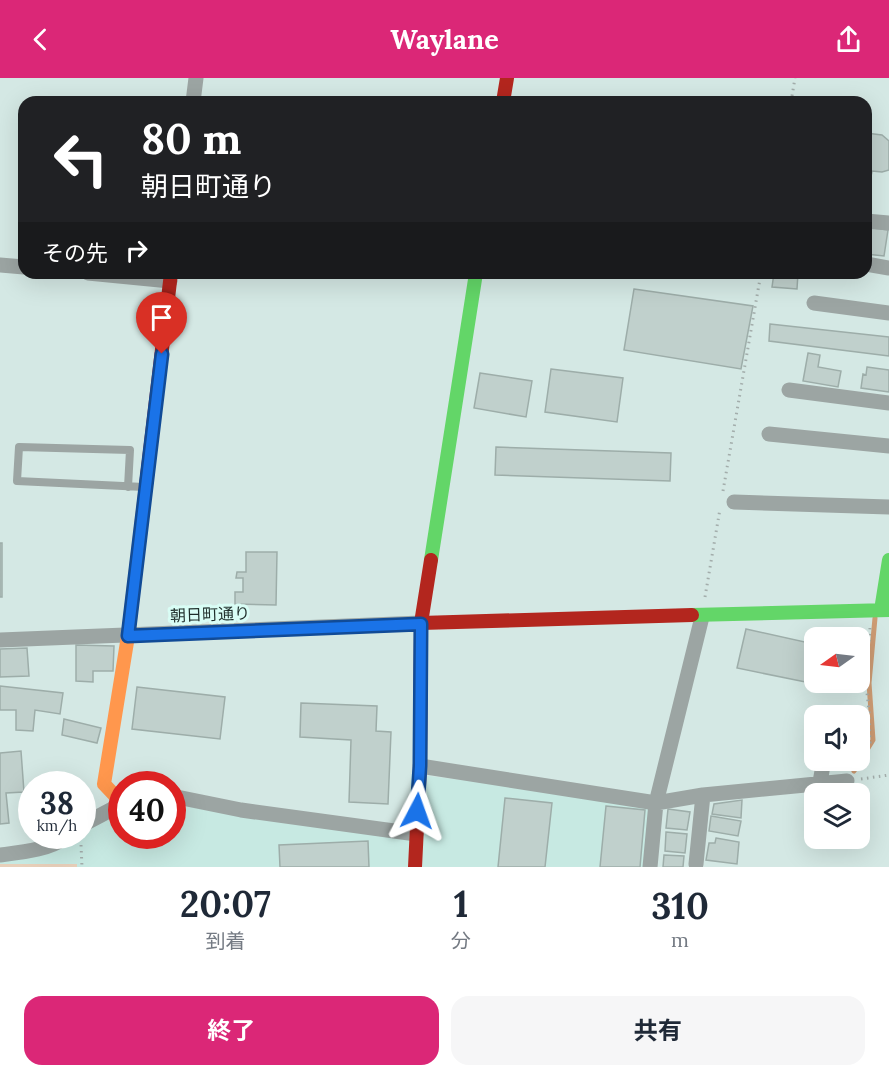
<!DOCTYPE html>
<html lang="ja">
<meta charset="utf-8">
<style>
body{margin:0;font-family:Lora,"Noto Sans JP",serif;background:#f6f6f7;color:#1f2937;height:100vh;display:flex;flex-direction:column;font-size:22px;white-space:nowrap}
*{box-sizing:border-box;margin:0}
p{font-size:20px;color:#747a83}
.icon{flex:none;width:33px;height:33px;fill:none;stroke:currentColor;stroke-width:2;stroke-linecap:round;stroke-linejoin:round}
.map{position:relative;height:789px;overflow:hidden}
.drawer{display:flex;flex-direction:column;background:#fff;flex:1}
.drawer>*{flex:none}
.banner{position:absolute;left:18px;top:18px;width:854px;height:183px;border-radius:18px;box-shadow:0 6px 24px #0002;background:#202124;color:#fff;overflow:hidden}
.needle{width:39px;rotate:256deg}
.tools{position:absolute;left:804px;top:549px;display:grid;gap:12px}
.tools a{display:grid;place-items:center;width:66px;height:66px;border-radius:12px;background:#fff;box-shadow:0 6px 24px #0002;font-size:30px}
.speed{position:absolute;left:18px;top:693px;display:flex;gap:12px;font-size:30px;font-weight:700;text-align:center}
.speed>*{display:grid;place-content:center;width:78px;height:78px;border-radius:50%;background:#fff;box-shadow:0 6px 24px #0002;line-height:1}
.speed small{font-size:15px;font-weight:400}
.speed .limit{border:9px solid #d22;background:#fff;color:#111}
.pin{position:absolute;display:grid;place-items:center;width:51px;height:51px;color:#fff;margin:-62px -26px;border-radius:50% 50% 50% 0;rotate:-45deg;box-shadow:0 0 6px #0007}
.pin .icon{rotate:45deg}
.me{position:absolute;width:66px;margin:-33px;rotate:4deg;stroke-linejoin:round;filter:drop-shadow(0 0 4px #0008)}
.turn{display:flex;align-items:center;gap:21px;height:126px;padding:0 24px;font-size:27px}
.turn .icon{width:78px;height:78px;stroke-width:2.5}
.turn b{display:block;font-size:42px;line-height:51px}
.then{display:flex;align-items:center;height:57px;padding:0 24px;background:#0003;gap:12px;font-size:22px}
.eta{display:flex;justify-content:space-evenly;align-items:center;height:102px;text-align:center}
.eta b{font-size:36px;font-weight:700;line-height:42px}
.button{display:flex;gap:12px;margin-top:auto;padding:12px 24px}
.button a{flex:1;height:69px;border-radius:18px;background:#db2777;color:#fff;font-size:24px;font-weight:700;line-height:69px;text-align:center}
.button a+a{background:#f6f6f7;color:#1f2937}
header{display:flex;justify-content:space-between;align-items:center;height:78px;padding:0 24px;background:#db2777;color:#fff;font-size:27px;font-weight:700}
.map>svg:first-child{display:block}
.built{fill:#c7e9e2}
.green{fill:#e8d0ba}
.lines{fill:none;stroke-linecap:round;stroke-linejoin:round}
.stream{stroke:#cd9b73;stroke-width:5}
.building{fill:#c0d0cc;stroke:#9dada9;stroke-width:1.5}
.path{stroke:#a3adab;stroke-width:3;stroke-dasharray:1.5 4.5;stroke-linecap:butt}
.lane{stroke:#9ca5a3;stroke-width:8}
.street{stroke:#9ca5a3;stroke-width:15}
.fast{stroke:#63d668;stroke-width:14}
.slow{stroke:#ff974d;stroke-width:14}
.jam{stroke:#b3261e;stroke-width:14}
.route-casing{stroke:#114b97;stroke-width:15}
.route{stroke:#1a73e8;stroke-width:10}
.labels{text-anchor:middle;stroke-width:6;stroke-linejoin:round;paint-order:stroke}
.street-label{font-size:16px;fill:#1f2d2a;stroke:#d9fdf5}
</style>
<header><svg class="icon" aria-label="back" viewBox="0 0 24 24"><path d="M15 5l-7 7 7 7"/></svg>Waylane<svg class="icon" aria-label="share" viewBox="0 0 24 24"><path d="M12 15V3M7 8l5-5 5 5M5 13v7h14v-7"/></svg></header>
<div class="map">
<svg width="889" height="789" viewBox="0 0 889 789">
<rect width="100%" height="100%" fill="#d4e8e4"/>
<path class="built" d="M411,696L656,725L650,789H0V771L20,770L57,758H82L83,744L121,724L122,758H172L173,718L407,752Z"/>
<path class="green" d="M0,786H77V789H0Z"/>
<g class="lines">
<path class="stream" d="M854,693L873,662L869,605L875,540"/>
</g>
<path class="building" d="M866,55L882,57L889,63V92L882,94L872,93L870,104H866Z
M866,149L888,152L884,178L866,176Z
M774,195H798L797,211L772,209Z
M634,211L753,228L741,291L624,272Z
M770,246L889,259V278L769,263Z
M808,275L820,277L818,289L841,293L838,309L803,303Z
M867,289L889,292V314L861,310L863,296L866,297Z
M551,291L623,300L617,344L545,334Z
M480,295L532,303L526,339L474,330Z
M496,369L671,375L670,403L495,397Z
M0,465H2V519H0Z
M246,474H277L276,527L235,526V514H243V500H236L237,494H246Z
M746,551L814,566V604H821L820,607L737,590Z
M76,567L114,568L113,593H93V604L76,603Z
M27,570L29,598L0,599V571Z
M0,608L63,615L60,636L35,632L33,653L16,652V632H0Z
M137,609L225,619L220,661L132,651Z
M301,625L377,628L376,653L391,654L388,726L349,724L351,662L300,659Z
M64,641L101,650L97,665L62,657Z
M21,673L24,714L6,715L9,745L0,746V675Z
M82,712L86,732L82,734Z
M505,720L552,725L545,789H498Z
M742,722L741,740L712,736L714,726Z
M606,728L645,732L640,789H600Z
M668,731L690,734L687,752L666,750Z
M711,738L741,743L738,758L709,753Z
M666,754L687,756L685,775L665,773Z
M716,760L739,764L737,786L706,782L709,765H715Z
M368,763L369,789H280L279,767Z
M664,777L684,778L683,789H663Z"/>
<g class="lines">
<path class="path" d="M791,24L795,0
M723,413L761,195
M705,519L720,431
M860,680L870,665L869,633L866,606L870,550
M861,701L889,697
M81,767L82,789"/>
<path class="lane" d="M128,409L130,372L19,369L17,403L144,409"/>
<path class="street" d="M193,24L196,0
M866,143L889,145
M866,186L889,190
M0,187L24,189
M88,195L170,203
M814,225L889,235
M789,312L889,325
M769,356L889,368
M734,424L889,429
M0,562L421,545
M420,688L656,725L702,539
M820,704L824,682
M172,718L241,732L416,756
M82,747L122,726
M0,777C24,774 48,772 68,758
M696,786L703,717
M650,789L656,725L703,717L847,703"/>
<path class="fast" d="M431,482L476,195
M881,532L889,482
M692,537L889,532"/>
<path class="slow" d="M122,725L104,706L128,558L146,407"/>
<path class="jam" d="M503,24L507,0
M146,407L171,195
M421,545L692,537
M415,789L420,688L421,545L431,482"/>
</g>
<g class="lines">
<g class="route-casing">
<path id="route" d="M162,276L128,558L421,546L420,688L417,733"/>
</g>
<use href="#route" class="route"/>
</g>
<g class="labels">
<g class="street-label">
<text transform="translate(210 536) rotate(-2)" y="6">朝日町通り</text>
</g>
</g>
</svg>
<div class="tools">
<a><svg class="needle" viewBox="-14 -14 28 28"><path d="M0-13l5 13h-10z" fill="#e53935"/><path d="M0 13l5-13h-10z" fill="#747a83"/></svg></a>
<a><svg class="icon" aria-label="sound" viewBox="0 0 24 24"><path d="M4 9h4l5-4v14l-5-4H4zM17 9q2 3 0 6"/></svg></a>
<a><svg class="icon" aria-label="layers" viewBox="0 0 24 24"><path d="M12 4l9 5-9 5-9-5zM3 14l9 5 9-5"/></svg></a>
</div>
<div class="speed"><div>38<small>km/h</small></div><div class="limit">40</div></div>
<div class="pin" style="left:162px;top:276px;background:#d93025"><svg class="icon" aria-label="arrive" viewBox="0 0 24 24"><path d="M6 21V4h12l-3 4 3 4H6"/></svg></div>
<svg class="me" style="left:417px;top:733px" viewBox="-20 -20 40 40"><path d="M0-17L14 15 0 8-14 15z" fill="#1a73e8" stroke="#fff" stroke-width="4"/></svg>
<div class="banner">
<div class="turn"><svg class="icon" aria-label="left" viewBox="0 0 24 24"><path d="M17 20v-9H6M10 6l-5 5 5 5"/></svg><div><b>80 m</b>朝日町通り</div></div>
<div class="then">その先<svg class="icon" aria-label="right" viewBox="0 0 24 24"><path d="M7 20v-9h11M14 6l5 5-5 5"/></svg></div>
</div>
</div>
<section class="drawer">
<div class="eta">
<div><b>20:07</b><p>到着</p></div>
<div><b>1</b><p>分</p></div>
<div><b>310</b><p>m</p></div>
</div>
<div class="button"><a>終了</a><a>共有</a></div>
</section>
